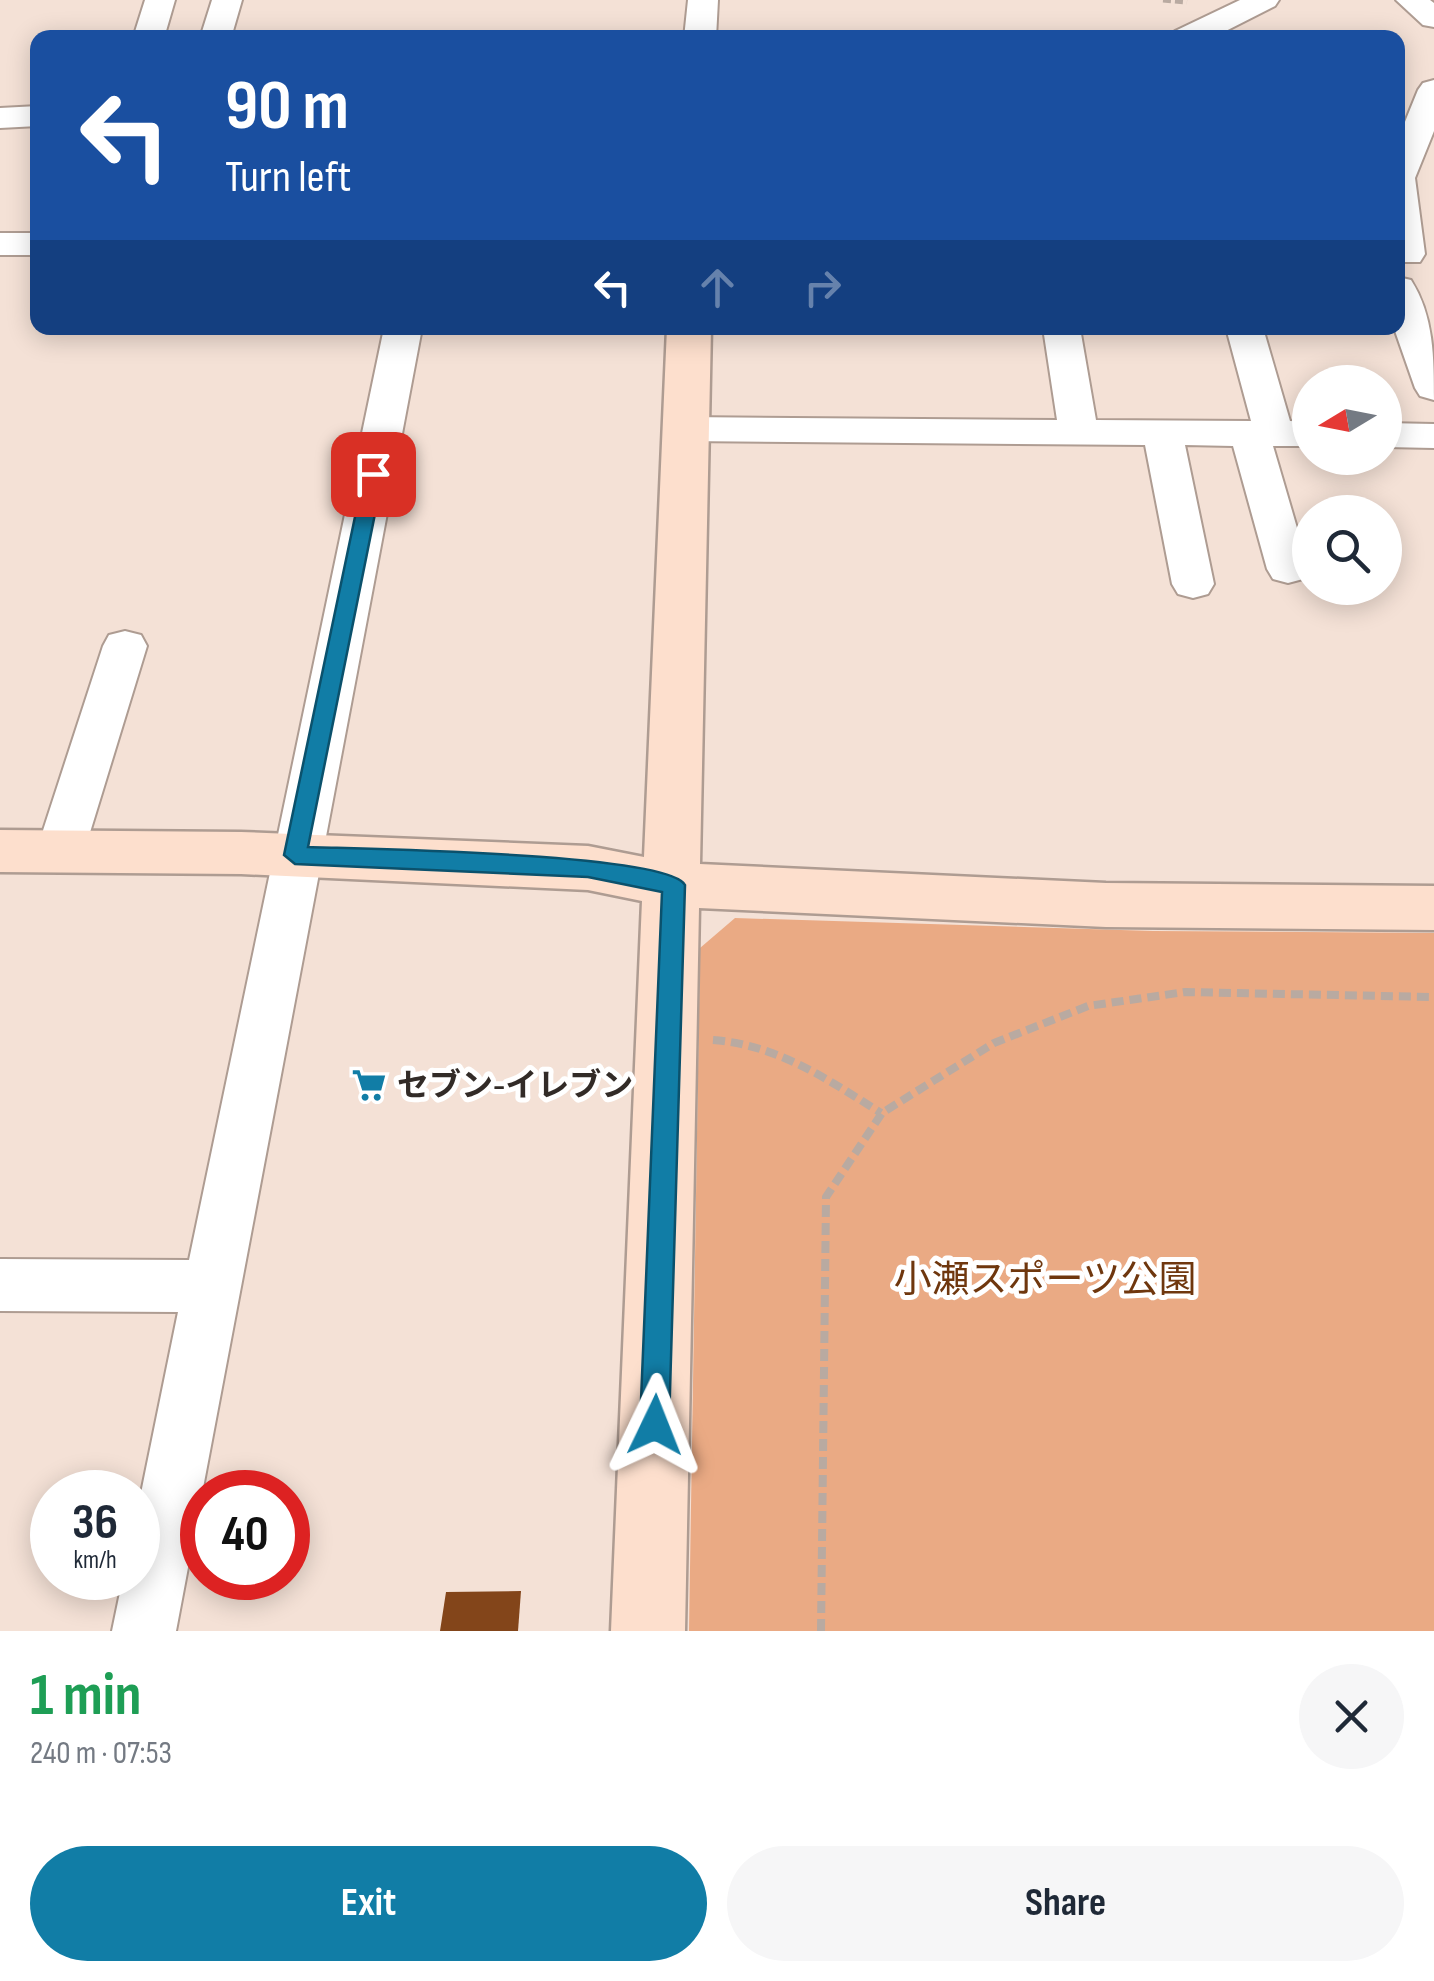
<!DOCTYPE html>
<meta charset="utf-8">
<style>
body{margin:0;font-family:"Sofia Sans Condensed","Noto Sans JP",sans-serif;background:#f6f6f7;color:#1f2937;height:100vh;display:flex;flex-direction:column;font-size:38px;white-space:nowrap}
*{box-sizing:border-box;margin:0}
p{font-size:32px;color:#747a83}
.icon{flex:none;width:55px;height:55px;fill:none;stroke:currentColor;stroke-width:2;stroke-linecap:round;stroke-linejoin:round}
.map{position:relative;height:1631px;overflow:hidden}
.panel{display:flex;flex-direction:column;background:#fff;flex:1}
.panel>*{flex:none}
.guide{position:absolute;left:30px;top:30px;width:1375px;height:305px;border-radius:20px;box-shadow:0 5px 25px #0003;background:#1a4fa0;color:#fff;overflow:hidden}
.needle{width:65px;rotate:260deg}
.tools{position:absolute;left:1292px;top:365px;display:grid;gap:20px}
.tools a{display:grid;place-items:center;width:110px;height:110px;border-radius:50%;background:#fff;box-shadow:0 5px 25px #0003;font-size:50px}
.speed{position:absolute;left:30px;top:1470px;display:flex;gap:20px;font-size:50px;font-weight:700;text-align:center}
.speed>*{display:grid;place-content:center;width:130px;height:130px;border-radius:50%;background:#fff;box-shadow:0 5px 25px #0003;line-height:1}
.speed small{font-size:25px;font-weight:400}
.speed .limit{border:15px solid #d22;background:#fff;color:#111}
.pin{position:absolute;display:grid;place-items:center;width:85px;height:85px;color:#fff;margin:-42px;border-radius:20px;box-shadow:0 5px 15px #0006}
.me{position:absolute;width:110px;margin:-55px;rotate:2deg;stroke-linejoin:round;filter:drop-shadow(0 0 8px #0008)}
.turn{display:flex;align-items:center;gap:35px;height:210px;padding:0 30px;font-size:45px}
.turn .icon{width:130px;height:130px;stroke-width:2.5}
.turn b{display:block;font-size:70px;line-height:85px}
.lanes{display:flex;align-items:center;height:95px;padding:0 30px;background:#0003;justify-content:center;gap:50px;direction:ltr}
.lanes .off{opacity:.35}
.round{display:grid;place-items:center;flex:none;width:105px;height:105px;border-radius:52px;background:#f6f6f7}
.head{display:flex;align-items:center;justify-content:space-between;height:170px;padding:0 30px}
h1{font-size:60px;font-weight:700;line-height:75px;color:#1e9e55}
.cta{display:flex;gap:20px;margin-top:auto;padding:20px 30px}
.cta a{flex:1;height:115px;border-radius:60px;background:#117da6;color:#fff;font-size:40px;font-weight:700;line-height:115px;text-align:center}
.cta a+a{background:#f6f6f7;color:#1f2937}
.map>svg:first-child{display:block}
.green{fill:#eaaa84}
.building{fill:#83451a}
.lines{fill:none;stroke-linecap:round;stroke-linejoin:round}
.street-casing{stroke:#ae9c92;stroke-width:4}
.secondary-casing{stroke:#ae9c92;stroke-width:5}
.path-far1{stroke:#b9aaa1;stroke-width:5;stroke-dasharray:8 4;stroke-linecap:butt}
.path{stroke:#b9aaa1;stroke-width:8;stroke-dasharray:12 6;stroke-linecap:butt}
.street{fill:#fff;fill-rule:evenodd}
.secondary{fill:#fddfcd;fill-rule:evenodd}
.route{fill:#117da6;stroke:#0b516c;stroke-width:2.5}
.labels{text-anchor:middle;stroke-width:10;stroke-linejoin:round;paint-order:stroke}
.poi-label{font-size:32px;font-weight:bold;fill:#322b27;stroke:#fff;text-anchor:start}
.near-park-label{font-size:38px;fill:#6f370e;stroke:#fff}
</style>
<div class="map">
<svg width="1434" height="1631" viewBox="0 0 1434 1631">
<rect width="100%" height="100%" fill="#f4e1d6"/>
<path class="green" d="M735,918L1153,931L1434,933V1631H689L700,948Z"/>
<path class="building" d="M521,1591L518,1631H440L446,1592Z"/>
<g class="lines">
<g class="street-casing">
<path id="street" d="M145,0H175L164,38H133Z
M212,0H242L231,38H200Z
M688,0H718L716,38H684Z
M1240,0H1279L1275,6L1212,38H1171L1175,31Z
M1396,0H1430L1434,3V27L1423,25Z
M1434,80V131L1415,178L1425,254L1420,262H1398V139L1418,90L1423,83Z
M38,106V126L0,128V108Z
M0,233H38V255H0Z
M1398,277L1411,280C1434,316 1434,358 1434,400L1420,396L1415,388L1394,328H1398Z
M384,328H422L176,1631H112L123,1578H138V1508L178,1312L0,1311V1259L189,1260Z
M1043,328H1080L1096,420L1251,421L1226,328H1263L1290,421L1310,422V446H1273L1309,569L1303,579L1288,583L1273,579L1267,569L1233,446L1185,445L1214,584L1208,594L1193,598L1178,594L1172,584L1145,445L684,441L670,438L664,429L670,420L684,417L1057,420Z
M1385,423L1434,424V448L1385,447Z
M125,631L141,635L147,646L84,852L77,865L60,871L43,865L36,852L103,646L109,635Z"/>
</g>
<g class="secondary-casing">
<path id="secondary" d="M667,328H711L700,864L1106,883L1434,886V930L1106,927L699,908L685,1631H611L642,901L588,890L241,874L0,872V830L241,832L588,846L644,857Z"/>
</g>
<path class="path-far1" d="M1163,0L1187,2"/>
<path class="path" d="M713,1040C778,1045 827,1079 881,1113
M821,1631L826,1197L882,1113L994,1043L1088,1006L1185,992L1434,997"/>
<use href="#street" class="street"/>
<use href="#secondary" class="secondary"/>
</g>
<path class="route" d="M373,468L383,474L308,847C360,849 667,853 685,885L669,1425L665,1435L655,1439L645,1435L640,1425L662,892L588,877L295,864L284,855L364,474Z"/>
<defs>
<g id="supermarket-bare" transform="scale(2.7)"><path d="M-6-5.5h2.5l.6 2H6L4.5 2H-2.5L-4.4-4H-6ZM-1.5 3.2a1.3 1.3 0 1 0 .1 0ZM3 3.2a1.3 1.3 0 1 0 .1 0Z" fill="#117da6" stroke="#fff" stroke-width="2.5" paint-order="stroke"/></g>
</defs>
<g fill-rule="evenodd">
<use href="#supermarket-bare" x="369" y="1085"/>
</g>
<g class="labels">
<g class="poi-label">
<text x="397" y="1096">セブン-イレブン</text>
</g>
<g class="near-park-label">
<text x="1045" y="1292">小瀬スポーツ公園</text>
</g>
</g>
</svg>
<div class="tools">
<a><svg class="needle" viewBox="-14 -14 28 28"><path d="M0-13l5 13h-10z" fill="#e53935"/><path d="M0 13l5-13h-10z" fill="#747a83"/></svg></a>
<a><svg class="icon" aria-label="search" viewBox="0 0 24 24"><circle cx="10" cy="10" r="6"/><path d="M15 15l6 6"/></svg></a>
</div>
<div class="speed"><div>36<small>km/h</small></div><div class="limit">40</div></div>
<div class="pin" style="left:373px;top:474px;background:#d93025"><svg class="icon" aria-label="arrive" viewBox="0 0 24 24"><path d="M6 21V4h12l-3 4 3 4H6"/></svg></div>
<svg class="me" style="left:655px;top:1425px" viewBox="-20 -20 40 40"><path d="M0-17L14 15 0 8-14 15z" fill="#117da6" stroke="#fff" stroke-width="4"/></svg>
<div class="guide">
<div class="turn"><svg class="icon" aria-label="left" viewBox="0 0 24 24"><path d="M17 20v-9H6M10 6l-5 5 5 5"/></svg><div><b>90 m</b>Turn left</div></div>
<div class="lanes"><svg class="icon" aria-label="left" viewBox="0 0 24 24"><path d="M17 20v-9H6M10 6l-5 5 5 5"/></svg><svg class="icon off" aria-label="ahead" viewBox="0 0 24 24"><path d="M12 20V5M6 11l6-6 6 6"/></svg><svg class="icon off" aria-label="right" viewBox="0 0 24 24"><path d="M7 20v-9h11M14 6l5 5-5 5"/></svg></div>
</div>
</div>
<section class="panel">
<div class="head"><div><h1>1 min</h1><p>240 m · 07:53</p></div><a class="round"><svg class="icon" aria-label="close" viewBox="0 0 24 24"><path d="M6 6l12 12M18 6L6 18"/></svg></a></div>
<div class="cta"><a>Exit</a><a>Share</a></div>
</section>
